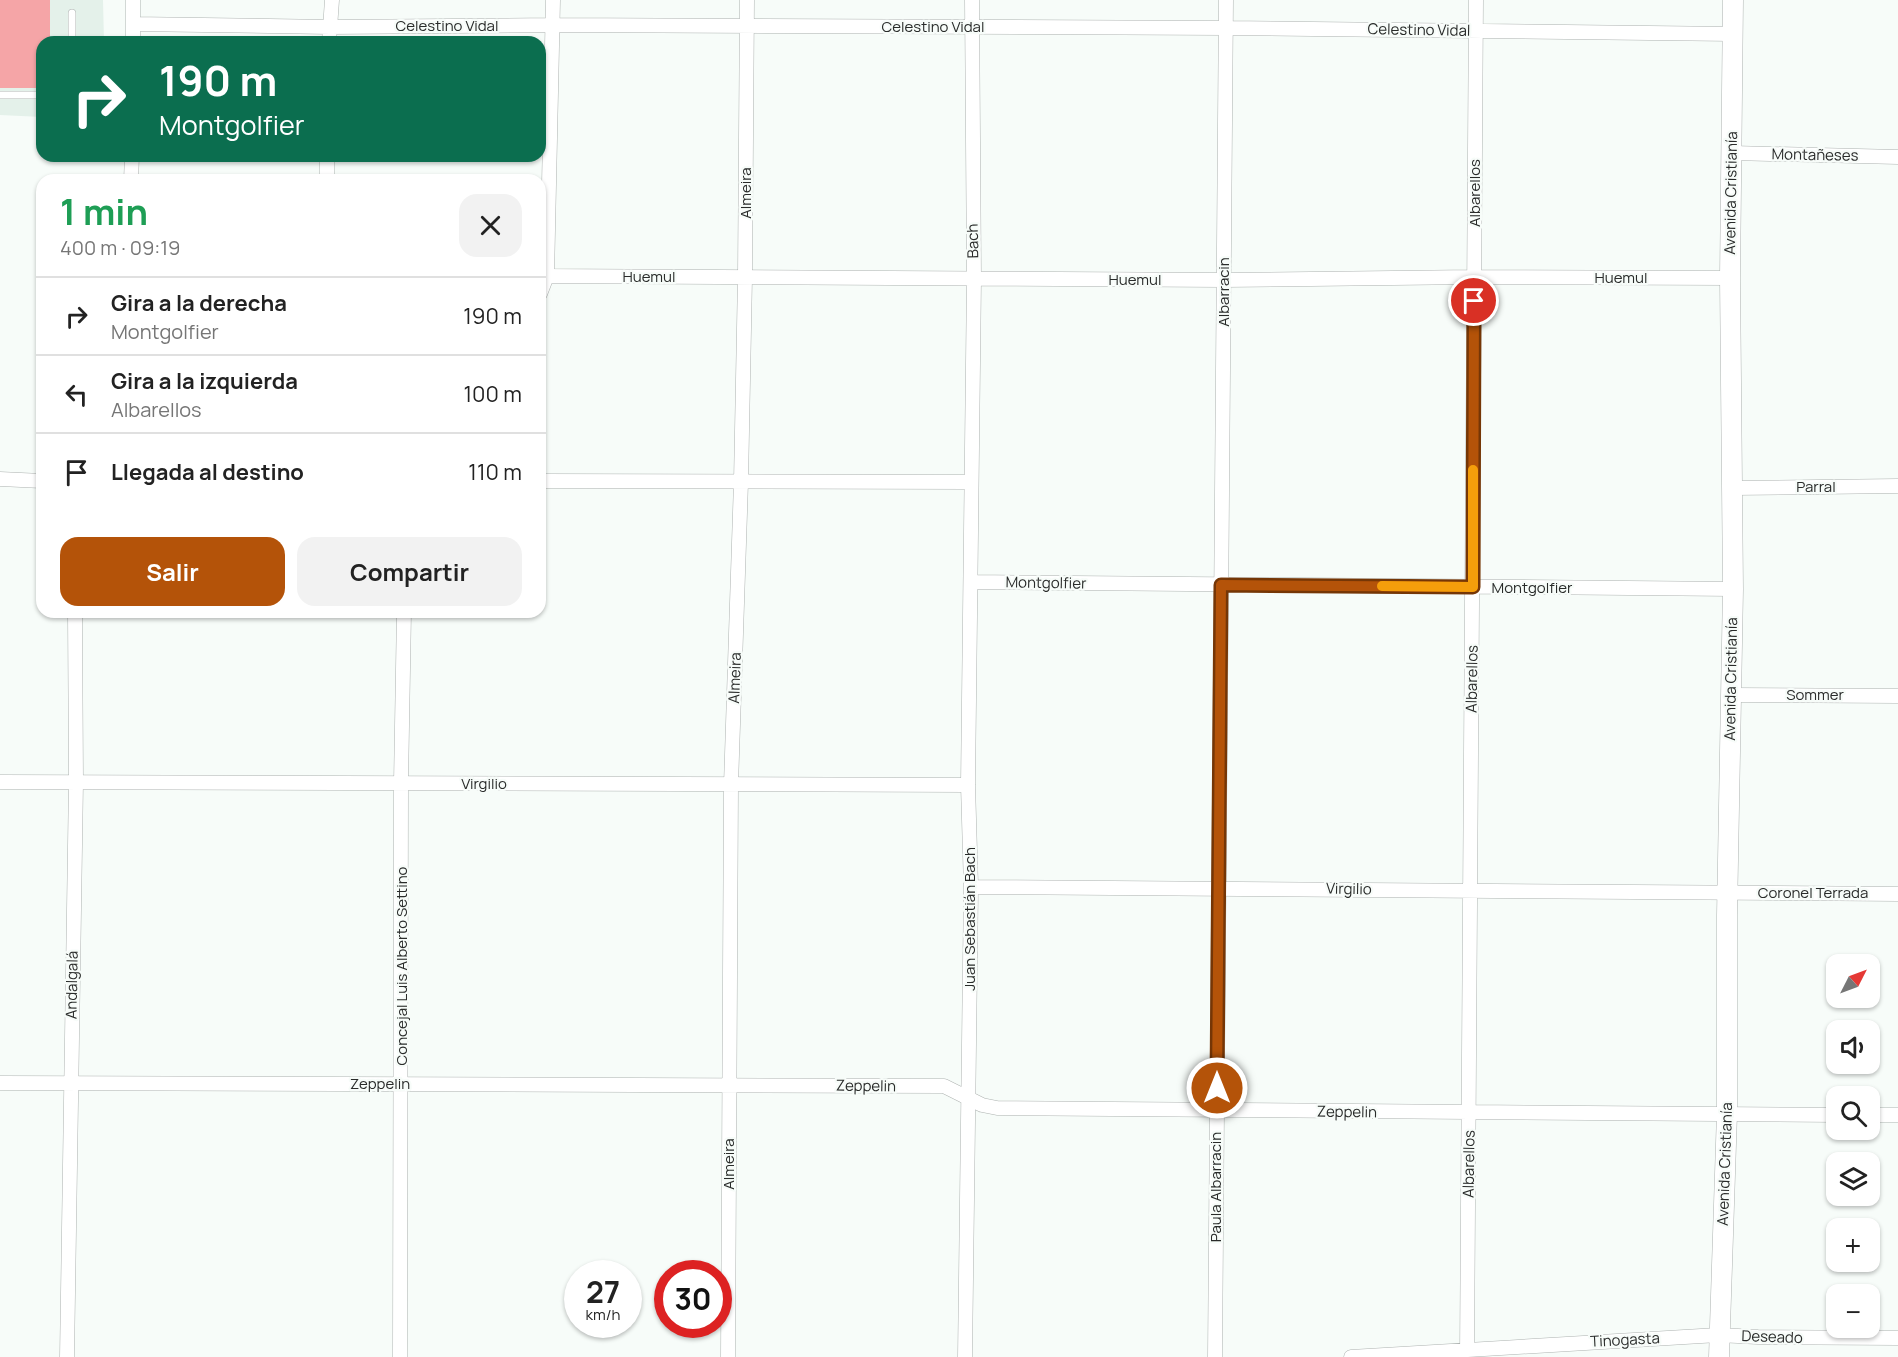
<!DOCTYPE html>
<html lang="es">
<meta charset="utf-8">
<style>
body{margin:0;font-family:Manrope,sans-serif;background:#f2f2f2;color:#222;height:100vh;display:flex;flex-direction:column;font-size:22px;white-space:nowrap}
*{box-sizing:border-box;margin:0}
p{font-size:20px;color:#767676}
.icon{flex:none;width:33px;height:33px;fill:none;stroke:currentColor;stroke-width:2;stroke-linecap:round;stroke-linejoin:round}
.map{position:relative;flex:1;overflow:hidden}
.sheet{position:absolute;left:36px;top:174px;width:510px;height:444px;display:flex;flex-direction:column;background:#fff;border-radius:18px;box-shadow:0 2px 4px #0004}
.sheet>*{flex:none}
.banner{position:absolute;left:36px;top:36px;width:510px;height:126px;border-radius:18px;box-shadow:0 2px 4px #0004;background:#0b6e4f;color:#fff;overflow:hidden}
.needle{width:39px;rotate:48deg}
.tools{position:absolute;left:1826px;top:954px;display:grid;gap:12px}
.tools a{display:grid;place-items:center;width:54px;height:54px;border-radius:12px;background:#fff;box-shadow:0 2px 4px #0004;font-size:30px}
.speed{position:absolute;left:564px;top:1260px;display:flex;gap:12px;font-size:30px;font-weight:700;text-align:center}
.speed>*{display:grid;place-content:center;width:78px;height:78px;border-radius:50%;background:#fff;box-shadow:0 2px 4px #0004;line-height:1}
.speed small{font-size:15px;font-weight:400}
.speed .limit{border:9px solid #d22;background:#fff;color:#111}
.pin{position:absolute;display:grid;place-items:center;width:51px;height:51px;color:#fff;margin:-26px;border:3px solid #fff;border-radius:50%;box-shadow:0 2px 6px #0007}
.me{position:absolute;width:66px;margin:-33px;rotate:0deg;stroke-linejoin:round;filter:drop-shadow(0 0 4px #0008)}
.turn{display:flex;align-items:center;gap:21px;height:126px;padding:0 24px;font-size:27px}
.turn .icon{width:78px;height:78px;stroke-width:2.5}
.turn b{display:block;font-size:42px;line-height:51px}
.round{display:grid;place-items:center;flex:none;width:63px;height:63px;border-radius:18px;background:#f2f2f2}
.head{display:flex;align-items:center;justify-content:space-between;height:102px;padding:0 24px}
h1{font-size:36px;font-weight:700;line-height:45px;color:#1e9e55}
.action{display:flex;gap:12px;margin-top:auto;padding:12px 24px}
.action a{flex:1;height:69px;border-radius:18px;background:#b45309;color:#fff;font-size:24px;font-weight:700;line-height:69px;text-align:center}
.action a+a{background:#f2f2f2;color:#222}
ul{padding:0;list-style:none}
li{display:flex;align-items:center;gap:18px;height:78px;padding:0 24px;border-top:2px solid #e0e0e0}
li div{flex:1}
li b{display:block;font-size:22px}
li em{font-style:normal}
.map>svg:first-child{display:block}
.built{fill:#e4f1ea}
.building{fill:#f5a5a7}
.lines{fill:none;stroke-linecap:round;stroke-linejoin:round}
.service-casing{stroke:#aeb3b1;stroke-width:8}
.minor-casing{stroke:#aeb3b1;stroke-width:15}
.secondary-casing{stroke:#aeb3b1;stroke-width:21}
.service{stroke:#fff;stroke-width:7}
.minor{stroke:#fff;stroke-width:14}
.secondary{stroke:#fff;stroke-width:20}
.route-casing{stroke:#753606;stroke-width:15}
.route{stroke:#b45309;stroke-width:10}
.slow{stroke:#f59e0b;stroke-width:10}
.labels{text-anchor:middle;stroke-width:4.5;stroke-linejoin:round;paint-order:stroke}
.street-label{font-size:15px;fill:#292b2a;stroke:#f7fcf9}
</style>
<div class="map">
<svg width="1898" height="1357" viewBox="0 0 1898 1357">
<rect width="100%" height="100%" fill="#f7fcf9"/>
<path class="built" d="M0,0H103L104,42H42V117L0,115Z"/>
<path class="building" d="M0,0H50V42H42V88H0Z"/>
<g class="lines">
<g class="service-casing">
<path id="service" d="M72,42V13
M0,95H42"/>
</g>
<g class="minor-casing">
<path id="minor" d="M133,0V42
M133,24L330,27L554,25L1226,28L1733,34
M329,42L332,0
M1732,153L1898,157
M131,180L132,156
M327,180V156
M540,276L1224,280L1474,277L1730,278
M540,294L547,276L553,0
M0,479L42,481
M540,481L971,482
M1733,488L1898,486
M971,582L1733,589
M1731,695L1898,696
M0,782L968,785
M971,887L1898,894
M0,1083L944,1086L982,1105L997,1108L1836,1115
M1869,1115H1898
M67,1357L76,782L75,612
M400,1357L401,783L404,612
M728,1357L731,785L741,482L745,277L747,0
M965,1357L971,887L968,785L974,279L972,0
M1215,1357L1226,0
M1351,1357L1718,1335L1758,1337L1898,1338
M1467,1357L1476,0"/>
</g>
<g class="secondary-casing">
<path id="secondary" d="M1719,1357L1727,1113V915L1733,589L1730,278L1733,0"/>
</g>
<use href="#service" class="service"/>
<use href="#minor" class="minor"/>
<use href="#secondary" class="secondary"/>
</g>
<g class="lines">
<g class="route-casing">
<path id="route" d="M1217,1088L1221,585L1473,587L1474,301"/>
</g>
<use href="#route" class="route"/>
<path class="slow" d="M1382,586L1473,587V470"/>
</g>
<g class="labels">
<g class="street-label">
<text x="447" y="31">Celestino Vidal</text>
<text x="933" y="32">Celestino Vidal</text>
<text transform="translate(1419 30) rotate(1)" y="5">Celestino Vidal</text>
<text transform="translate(1815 155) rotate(1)" y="5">Montañeses</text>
<text transform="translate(746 193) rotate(-90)" y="5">Almeira</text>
<text transform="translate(1475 193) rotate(-90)" y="5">Albarellos</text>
<text transform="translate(1731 193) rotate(-89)" y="5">Avenida Cristianía</text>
<text transform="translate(973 241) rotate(-91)" y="5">Bach</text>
<text x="649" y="282">Huemul</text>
<text x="1621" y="283">Huemul</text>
<text x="1135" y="285">Huemul</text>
<text transform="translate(1224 292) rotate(-90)" y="5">Albarracin</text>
<text x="1816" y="492">Parral</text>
<text transform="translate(1046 583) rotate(1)" y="5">Montgolfier</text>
<text x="1532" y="593">Montgolfier</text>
<text transform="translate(735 678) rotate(-88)" y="5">Almeira</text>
<text transform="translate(1472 679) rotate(-89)" y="5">Albarellos</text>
<text transform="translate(1731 679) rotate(-89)" y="5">Avenida Cristianía</text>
<text x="1815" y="700">Sommer</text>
<text x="484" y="789">Virgilio</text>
<text transform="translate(1349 889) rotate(1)" y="5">Virgilio</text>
<text x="1813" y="898">Coronel Terrada</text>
<text transform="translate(970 919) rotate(-90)" y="5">Juan Sebastián Bach</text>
<text transform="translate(402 966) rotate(-90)" y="5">Concejal Luis Alberto Settino</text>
<text transform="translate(72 985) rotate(-89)" y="5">Andalgalá</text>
<text x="380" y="1089">Zeppelin</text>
<text transform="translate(866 1086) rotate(1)" y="5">Zeppelin</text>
<text transform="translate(1347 1112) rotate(1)" y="5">Zeppelin</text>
<text transform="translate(729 1164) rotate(-90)" y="5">Almeira</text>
<text transform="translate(1469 1164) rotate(-89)" y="5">Albarellos</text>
<text transform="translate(1725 1164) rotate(-88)" y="5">Avenida Cristianía</text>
<text transform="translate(1216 1187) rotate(-90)" y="5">Paula Albarracin</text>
<text transform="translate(1772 1337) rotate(2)" y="5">Deseado</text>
<text transform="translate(1625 1340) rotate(-3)" y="5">Tinogasta</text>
</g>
</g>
</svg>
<div class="tools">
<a><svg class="needle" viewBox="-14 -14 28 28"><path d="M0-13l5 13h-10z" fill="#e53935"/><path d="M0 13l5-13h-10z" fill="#767676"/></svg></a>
<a><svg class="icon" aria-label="sound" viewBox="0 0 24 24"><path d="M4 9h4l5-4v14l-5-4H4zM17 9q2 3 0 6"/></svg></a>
<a><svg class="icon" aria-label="search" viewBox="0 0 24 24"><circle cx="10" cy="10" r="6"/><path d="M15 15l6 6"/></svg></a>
<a><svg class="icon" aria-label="layers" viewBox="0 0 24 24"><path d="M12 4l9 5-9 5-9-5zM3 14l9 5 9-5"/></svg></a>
<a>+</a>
<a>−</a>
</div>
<div class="speed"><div>27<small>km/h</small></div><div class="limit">30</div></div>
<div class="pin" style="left:1474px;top:301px;background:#d93025"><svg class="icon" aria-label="arrive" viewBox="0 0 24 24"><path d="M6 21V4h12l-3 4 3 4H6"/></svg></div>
<svg class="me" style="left:1217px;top:1088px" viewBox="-20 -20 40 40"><circle r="17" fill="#b45309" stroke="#fff" stroke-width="3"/><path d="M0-11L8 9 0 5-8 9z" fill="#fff"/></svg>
<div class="banner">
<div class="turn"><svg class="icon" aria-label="right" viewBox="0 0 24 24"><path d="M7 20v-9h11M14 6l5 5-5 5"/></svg><div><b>190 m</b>Montgolfier</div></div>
</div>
<section class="sheet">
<div class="head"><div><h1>1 min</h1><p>400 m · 09:19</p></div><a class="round"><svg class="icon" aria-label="close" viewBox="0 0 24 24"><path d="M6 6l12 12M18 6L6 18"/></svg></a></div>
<ul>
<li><svg class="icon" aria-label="right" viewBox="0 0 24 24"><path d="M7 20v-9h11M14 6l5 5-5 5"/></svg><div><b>Gira a la derecha</b><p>Montgolfier</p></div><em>190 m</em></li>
<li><svg class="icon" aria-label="left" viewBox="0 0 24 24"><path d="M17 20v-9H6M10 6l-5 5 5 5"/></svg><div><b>Gira a la izquierda</b><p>Albarellos</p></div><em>100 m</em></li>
<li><svg class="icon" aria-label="arrive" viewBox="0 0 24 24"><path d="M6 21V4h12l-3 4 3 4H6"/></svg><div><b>Llegada al destino</b></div><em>110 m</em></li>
</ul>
<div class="action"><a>Salir</a><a>Compartir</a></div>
</section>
</div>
